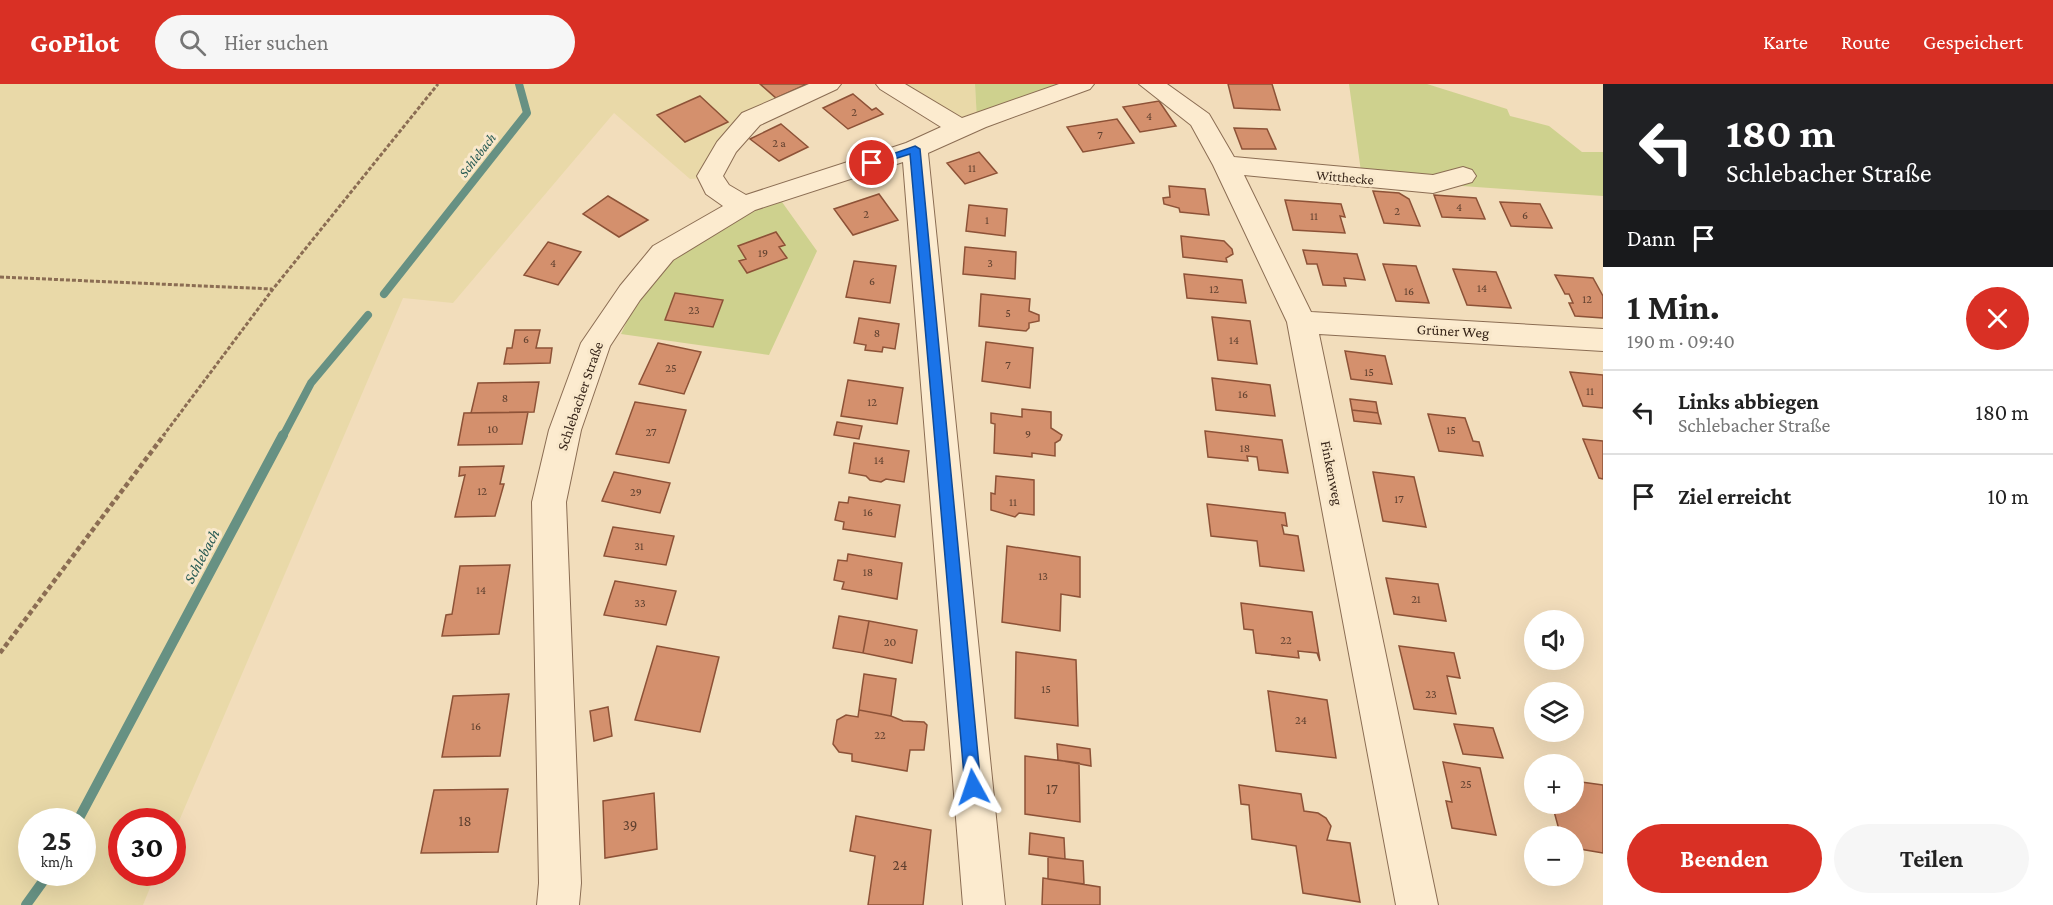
<!DOCTYPE html>
<html lang="de">
<meta charset="utf-8">
<style>
body{margin:0;font-family:"Crimson Pro",serif;background:#f6f6f6;color:#222;height:100vh;display:flex;flex-direction:column;font-size:22px;white-space:nowrap}
*{box-sizing:border-box;margin:0}
p{font-size:20px;color:#767676}
.icon{flex:none;width:33px;height:33px;fill:none;stroke:currentColor;stroke-width:2;stroke-linecap:round;stroke-linejoin:round}
.map{position:relative;flex:1;overflow:hidden}
.panel{display:flex;flex-direction:column;background:#fff;width:450px}
.panel>*{flex:none}
.banner{background:#202124;color:#fff;overflow:hidden}
.tools{position:absolute;left:1524px;top:526px;display:grid;gap:12px}
.tools a{display:grid;place-items:center;width:60px;height:60px;border-radius:50%;background:#fff;box-shadow:0 6px 24px #0002;font-size:30px}
.speed{position:absolute;left:18px;top:724px;display:flex;gap:12px;font-size:30px;font-weight:700;text-align:center}
.speed>*{display:grid;place-content:center;width:78px;height:78px;border-radius:50%;background:#fff;box-shadow:0 6px 24px #0002;line-height:1}
.speed small{font-size:15px;font-weight:400}
.speed .limit{border:9px solid #d22;background:#fff;color:#111}
.pin{position:absolute;display:grid;place-items:center;width:51px;height:51px;color:#fff;margin:-26px;border:3px solid #fff;border-radius:50%;box-shadow:0 2px 6px #0007}
.me{position:absolute;width:66px;margin:-33px;rotate:355deg;stroke-linejoin:round;filter:drop-shadow(0 0 4px #0008)}
.turn{display:flex;align-items:center;gap:21px;height:126px;padding:0 24px;font-size:27px}
.turn .icon{width:78px;height:78px;stroke-width:2.5}
.turn b{display:block;font-size:42px;line-height:51px}
.then{display:flex;align-items:center;height:57px;padding:0 24px;background:#0003;gap:12px;font-size:22px}
.round{display:grid;place-items:center;flex:none;width:63px;height:63px;border-radius:32px;background:#f6f6f6}
.headline{display:flex;align-items:center;justify-content:space-between;height:102px;padding:0 24px}
h1{font-size:36px;font-weight:700;line-height:45px}
.button{display:flex;gap:12px;margin-top:auto;padding:12px 24px}
.button a{flex:1;height:69px;border-radius:36px;background:#d93025;color:#fff;font-size:24px;font-weight:700;line-height:69px;text-align:center}
.button a+a{background:#f6f6f6;color:#222}
ul{padding:0;list-style:none}
li{display:flex;align-items:center;gap:18px;height:84px;padding:0 24px;border-top:2px solid #e0e0e0}
li div{flex:1}
li b{display:block;font-size:22px}
li em{font-style:normal}
header{display:flex;align-items:center;gap:36px;box-sizing:border-box;height:84px;padding:0 30px;background:#d93025;color:#fff}
header strong{font-size:28px}
nav{display:flex;gap:33px;margin-inline-start:auto;font-size:21px}
.search{width:420px;height:54px;background:#f6f6f6;display:flex;align-items:center;gap:15px;box-sizing:border-box;padding:0 21px;border-radius:33px;color:#767676;font-size:22px}
main{display:flex;flex:1;min-height:0}
.map>svg:first-child{display:block}
.farmland{fill:#e9d9a8;fill-rule:evenodd}
.green{fill:#ced18e}
.lines{fill:none;stroke-linecap:round;stroke-linejoin:round}
.stream-far1{stroke:#679183;stroke-width:8}
.stream{stroke:#679183;stroke-width:10}
.building{fill:#d4906d;stroke:#8d5237;stroke-width:1.5}
.minor-casing{stroke:#8b6d53;stroke-width:2}
.path-far1{stroke:#8b6d53;stroke-width:3;stroke-dasharray:4 2;stroke-linecap:butt}
.path{stroke:#8b6d53;stroke-width:4.5;stroke-dasharray:5 3;stroke-linecap:butt}
.minor{fill:#fcebcf;fill-rule:evenodd}
.route{fill:#1a73e8;stroke:#114b97;stroke-width:1.5}
.labels{text-anchor:middle;stroke-width:6;stroke-linejoin:round;paint-order:stroke}
.number-label{font-size:12px;fill:#5f402f}
.far-water-label{font-size:14px;font-style:italic;fill:#275a53;stroke:#f9e8cb}
.far-street-label{font-size:14px;fill:#38261a;stroke:#f9e8cb}
.street-label{font-size:15px;fill:#38261a;stroke:#f9e8cb}
.near-number-label{font-size:15px;fill:#5f402f}
.water-label{font-size:16px;font-style:italic;fill:#275a53;stroke:#f9e8cb}
</style>
<header>
<strong>GoPilot</strong>
<div class="search"><svg class="icon" aria-label="search" viewBox="0 0 24 24"><circle cx="10" cy="10" r="6"/><path d="M15 15l6 6"/></svg>Hier suchen</div>
<nav><a>Karte</a><a>Route</a><a>Gespeichert</a></nav>
</header>
<main>
<div class="map">
<svg width="1603" height="821" viewBox="0 0 1603 821">
<rect width="100%" height="100%" fill="#f2ddbb"/>
<path class="farmland" d="M0,0H828L753,35L708,94L690,95L614,29L453,219L403,214L173,751L172,738H122V789H156L143,821H0ZM32,738H82V789H32Z
M888,0H975L977,37L960,44Z"/>
<path class="green" d="M975,0H1082L977,37Z
M1349,0H1427L1507,25L1510,32L1549,42L1582,68H1603V112L1362,95Z
M782,118L817,167L769,271L621,250L633,224L668,177L754,126Z"/>
<g class="lines">
<path class="stream-far1" d="M384,210L527,29L519,0
M283,352L311,299L368,231"/>
<path class="stream" d="M77,738L283,351
M26,821L49,789"/>
</g>
<path class="building" d="M760,0H807L776,14Z
M1228,0H1272L1280,26L1234,24Z
M853,10L872,26L876,24L883,30L848,45L823,24Z
M700,12L728,38L685,58L657,31Z
M1159,17L1176,42L1140,48L1123,23Z
M1117,35L1134,59L1083,68L1067,43Z
M781,40L808,63L779,77L750,55Z
M1234,44L1267,45L1276,65H1242Z
M979,68L997,89L965,100L947,79Z
M1169,102L1205,105L1209,131L1180,128L1179,124L1164,120L1163,114L1170,113Z
M1373,107L1399,109L1409,115L1420,142L1384,139Z
M879,110L898,136L853,151L834,125Z
M1434,111L1476,114L1485,135L1442,133Z
M608,112L648,136L619,153L583,130Z
M1285,116L1341,120L1345,133L1340,132L1345,149L1293,146Z
M1500,118L1540,120L1552,144L1511,142Z
M969,121L1007,125L1005,152L966,147Z
M776,148L785,161L779,163L787,174L747,189L739,177L746,175L738,162Z
M1181,152L1224,157L1232,165L1233,170L1226,174L1227,178L1183,173Z
M548,158L581,168L558,201L524,191Z
M965,163L1016,168L1015,195L963,190Z
M1303,166L1357,170L1365,196L1344,194L1346,202L1323,201L1317,180H1307Z
M854,177L896,182L890,219L846,213Z
M1383,180L1416,182L1429,219L1396,217Z
M1453,185L1496,188L1511,224L1467,221Z
M1184,190L1242,196L1246,219L1187,214Z
M1555,191L1593,194L1603,212V234L1575,232L1569,219H1573L1569,210H1565Z
M675,209L723,216L713,243L665,236Z
M981,210L1030,215L1029,227L1039,231V237L1029,239V244L1026,247L979,242Z
M1212,233L1250,237L1257,280L1218,276Z
M859,234L899,240L895,265L883,263L882,268L865,266L866,261L854,259Z
M515,246H540L536,264H552L550,279L504,280L507,264H512Z
M986,258L1033,264L1030,304L982,297Z
M658,259L701,268L684,310L639,300Z
M1345,267L1385,272L1392,300L1351,295Z
M1570,288L1603,291V324L1583,322Z
M1212,294L1270,301L1275,332L1216,326Z
M848,296L903,304L897,340L841,332Z
M539,298L534,328L471,329L478,299Z
M1350,315L1376,318L1378,329L1352,326Z
M635,318L686,326L669,379L616,370Z
M1022,325L1051,328V344L1062,351L1060,356L1055,359V372L1032,369V373L994,369L995,340L991,339V329L1022,333Z
M1352,326L1378,329L1381,340L1354,337Z
M528,328L522,360L458,361L464,329Z
M1428,330L1465,334L1473,357L1479,358L1483,372L1439,367Z
M837,338L862,342L859,355L834,351Z
M1205,347L1282,356L1288,389L1259,386L1257,373L1247,372L1248,377L1208,373Z
M1583,355L1603,357V395L1599,394Z
M854,359L909,367L904,398L886,395L881,398L870,396L866,392L849,389Z
M504,382L500,400H504L495,432L455,433L465,391L459,392L460,383Z
M614,388L670,399L660,429L602,417Z
M1373,388L1414,393L1426,443L1383,437Z
M996,392L1034,396V431L1019,429L1015,433L991,426V409L995,410Z
M849,413L900,421L895,453L843,445L844,438L835,436L839,418L848,419Z
M1207,420L1285,429L1287,442L1282,441L1284,450L1298,452L1304,487L1260,482L1257,457L1211,452Z
M613,443L674,452L666,481L604,472Z
M1007,462L1080,473V513L1061,510L1060,547L1002,538Z
M848,470L902,479L897,515L842,505L844,498L834,496L838,476L847,477Z
M510,481L499,550L442,552L446,531L452,530L460,482Z
M1386,494L1438,500L1446,537L1394,530Z
M615,497L676,507L666,541L604,531Z
M1241,519L1312,528L1320,577L1317,569L1298,567L1299,574L1256,569L1253,546L1244,545Z
M839,532L869,537L863,569L833,564Z
M869,537L917,546L912,579L863,569Z
M657,562L719,573L700,648L635,636Z
M1399,562L1454,569L1460,594L1447,592L1456,630L1414,625Z
M1016,568L1076,576L1078,642L1015,634Z
M864,590L896,595L891,632L859,626Z
M1268,607L1327,616L1336,674L1276,667Z
M509,610L500,672L442,673L453,612Z
M608,623L612,652L594,657L590,627Z
M859,626L891,632L903,637L924,638L927,641L924,666H910L907,687L852,677V670L839,668L833,660L837,636L846,631L858,633Z
M1454,640L1493,644L1503,674L1463,670Z
M1057,660L1090,665L1091,682L1058,676Z
M1025,672L1079,679L1080,738L1025,730Z
M1443,678L1480,684L1496,751L1452,744L1446,717L1452,718Z
M1574,697L1603,701V769L1574,764V753H1561L1552,720H1574Z
M1239,701L1301,710L1304,727L1318,729L1326,734L1331,742L1327,756L1350,759L1360,818L1303,809L1296,762L1252,755L1249,721L1241,720Z
M508,705L498,768L421,769L434,706Z
M654,709L657,765L605,774L603,717Z
M856,732L931,746L923,821H868L875,772L850,767Z
M1030,749L1064,754L1065,775L1029,770Z
M1048,773L1083,777L1084,800L1048,795Z
M1043,794L1100,803V821H1042Z"/>
<g class="lines">
<g class="minor-casing">
<path id="minor" d="M809,0H841L837,5L760,41L736,68L723,92L729,101L746,111L906,59L941,43L880,5L876,0H905L962,34L1059,0H1094L1090,5L986,43L928,69L1005,821H963L903,78L755,126L673,176L640,216L610,262L581,346L566,418L581,799L579,821H537L539,799L532,418L549,346L581,259L620,202L653,162L723,122L706,110L697,92L717,58L742,29Z
M1139,0H1167L1209,30L1234,73L1433,91L1463,83L1472,86L1476,92L1472,98L1433,109L1244,91L1311,228L1603,245V267L1319,250L1438,821H1396L1287,238L1213,81L1191,41Z"/>
</g>
<path class="path-far1" d="M0,193L272,205
M163,352L273,205L438,0"/>
<path class="path" d="M0,569L164,351"/>
<use href="#minor" class="minor"/>
</g>
<path class="route" d="M915,62L920,65L981,703L979,709L973,711L967,709L965,703L910,70L872,82L867,79Z"/>
<g class="labels">
<g class="number-label">
<text x="854" y="32">2</text>
<text x="1149" y="36">4</text>
<text x="1100" y="55">7</text>
<text x="779" y="63">2 a</text>
<text x="972" y="88">11</text>
<text x="1459" y="127">4</text>
<text x="1397" y="131">2</text>
<text x="866" y="134">2</text>
<text x="1525" y="135">6</text>
<text x="1314" y="136">11</text>
<text x="987" y="140">1</text>
<text x="763" y="173">19</text>
<text x="553" y="183">4</text>
<text x="990" y="183">3</text>
<text x="872" y="201">6</text>
<text x="1482" y="208">14</text>
<text x="1214" y="209">12</text>
<text x="1409" y="211">16</text>
<text x="1587" y="219">12</text>
<text x="694" y="230">23</text>
<text x="1008" y="233">5</text>
<text x="877" y="253">8</text>
<text x="526" y="259">6</text>
<text x="1234" y="260">14</text>
<text x="1008" y="285">7</text>
<text x="671" y="288">25</text>
<text x="1369" y="292">15</text>
<text x="1590" y="311">11</text>
<text x="1243" y="314">16</text>
<text x="505" y="318">8</text>
<text x="872" y="322">12</text>
<text x="493" y="349">10</text>
<text x="1451" y="350">15</text>
<text x="651" y="352">27</text>
<text x="1028" y="354">9</text>
<text x="1245" y="368">18</text>
<text x="879" y="380">14</text>
<text x="482" y="411">12</text>
<text x="636" y="412">29</text>
<text x="1399" y="419">17</text>
<text x="1013" y="422">11</text>
<text x="868" y="432">16</text>
<text x="639" y="466">31</text>
<text x="868" y="492">18</text>
<text x="1043" y="496">13</text>
<text x="481" y="510">14</text>
<text x="1416" y="519">21</text>
<text x="640" y="523">33</text>
<text x="1286" y="560">22</text>
<text x="890" y="562">20</text>
<text x="1046" y="609">15</text>
<text x="1431" y="614">23</text>
<text x="1301" y="640">24</text>
<text x="476" y="646">16</text>
<text x="880" y="655">22</text>
<text x="1466" y="704">25</text>
</g>
<g class="far-water-label">
<text transform="translate(477 71) rotate(-52)" y="5">Schlebach</text>
</g>
<g class="far-street-label">
<text transform="translate(1345 93) rotate(5)" y="5">Witthecke</text>
</g>
<g class="street-label">
<text transform="translate(1453 247) rotate(3)" y="5">Grüner Weg</text>
<text transform="translate(580 312) rotate(-71)" y="5">Schlebacher Straße</text>
<text transform="translate(1332 389) rotate(79)" y="5">Finkenweg</text>
</g>
<g class="near-number-label">
<text x="1052" y="710">17</text>
<text x="465" y="742">18</text>
<text x="630" y="746">39</text>
<text x="900" y="786">24</text>
</g>
<g class="water-label">
<text transform="translate(201 472) rotate(-62)" y="6">Schlebach</text>
</g>
</g>
</svg>
<div class="tools">
<a><svg class="icon" aria-label="sound" viewBox="0 0 24 24"><path d="M4 9h4l5-4v14l-5-4H4zM17 9q2 3 0 6"/></svg></a>
<a><svg class="icon" aria-label="layers" viewBox="0 0 24 24"><path d="M12 4l9 5-9 5-9-5zM3 14l9 5 9-5"/></svg></a>
<a>+</a>
<a>−</a>
</div>
<div class="speed"><div>25<small>km/h</small></div><div class="limit">30</div></div>
<div class="pin" style="left:872px;top:79px;background:#d93025"><svg class="icon" aria-label="arrive" viewBox="0 0 24 24"><path d="M6 21V4h12l-3 4 3 4H6"/></svg></div>
<svg class="me" style="left:973px;top:703px" viewBox="-20 -20 40 40"><path d="M0-17L14 15 0 8-14 15z" fill="#1a73e8" stroke="#fff" stroke-width="4"/></svg>
</div>
<section class="panel">
<div class="banner">
<div class="turn"><svg class="icon" aria-label="left" viewBox="0 0 24 24"><path d="M17 20v-9H6M10 6l-5 5 5 5"/></svg><div><b>180 m</b>Schlebacher Straße</div></div>
<div class="then">Dann<svg class="icon" aria-label="arrive" viewBox="0 0 24 24"><path d="M6 21V4h12l-3 4 3 4H6"/></svg></div>
</div>
<div class="headline"><div><h1>1 Min.</h1><p>190 m · 09:40</p></div><a class="round" style="background:#d93025;color:#fff"><svg class="icon" aria-label="close" viewBox="0 0 24 24"><path d="M6 6l12 12M18 6L6 18"/></svg></a></div>
<ul>
<li><svg class="icon" aria-label="left" viewBox="0 0 24 24"><path d="M17 20v-9H6M10 6l-5 5 5 5"/></svg><div><b>Links abbiegen</b><p>Schlebacher Straße</p></div><em>180 m</em></li>
<li><svg class="icon" aria-label="arrive" viewBox="0 0 24 24"><path d="M6 21V4h12l-3 4 3 4H6"/></svg><div><b>Ziel erreicht</b></div><em>10 m</em></li>
</ul>
<div class="button"><a>Beenden</a><a>Teilen</a></div>
</section>
</main>
